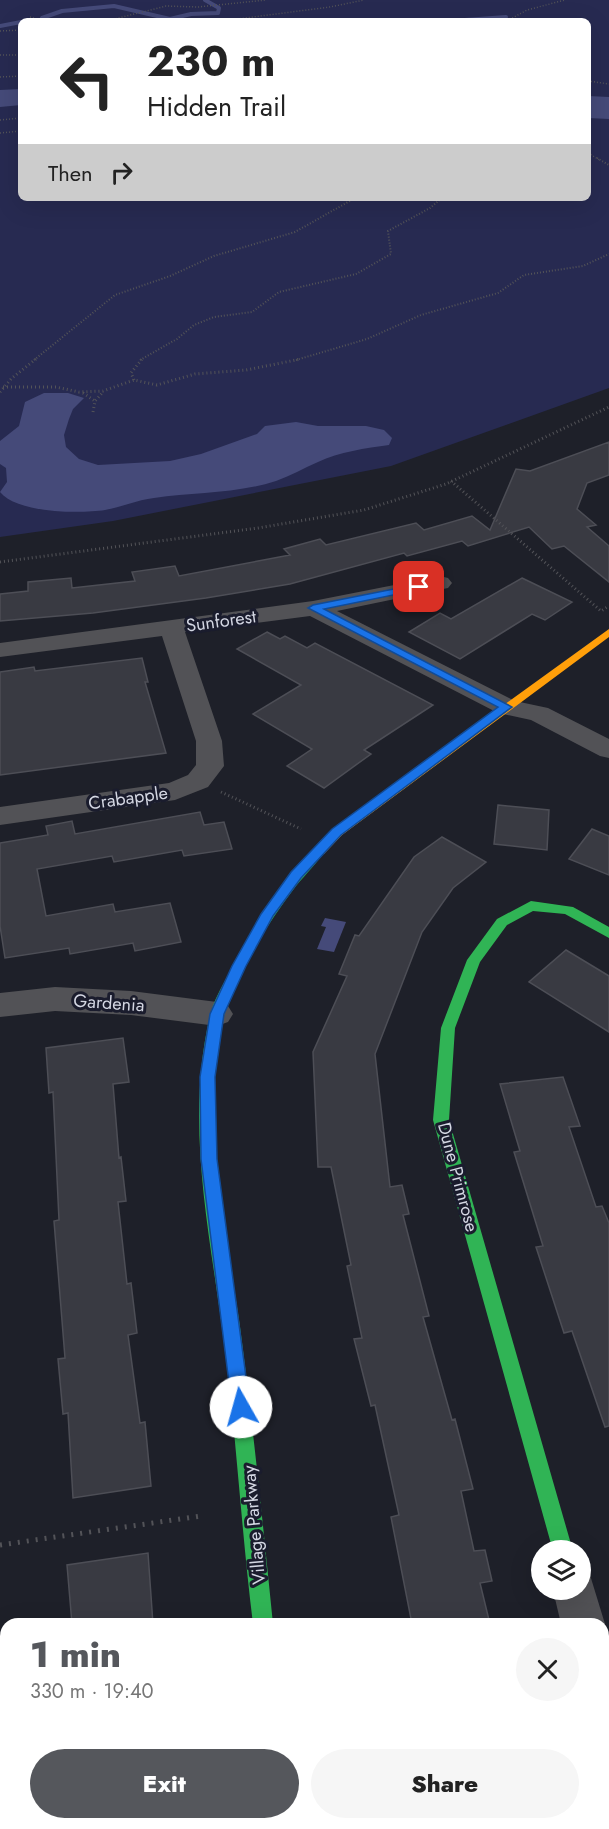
<!DOCTYPE html>
<meta charset="utf-8">
<style>
body{margin:0;font-family:Jost,sans-serif;background:#f6f6f6;color:#222;height:100vh;display:flex;flex-direction:column;font-size:22px;white-space:nowrap}
*{box-sizing:border-box;margin:0}
p{font-size:20px;color:#767676}
.icon{flex:none;width:33px;height:33px;fill:none;stroke:currentColor;stroke-width:2;stroke-linecap:round;stroke-linejoin:round}
.map{position:relative;flex:1;overflow:hidden}
.side{position:absolute;left:0px;top:1618px;width:609px;height:212px;display:flex;flex-direction:column;background:#fff;border-radius:18px 18px 0 0;box-shadow:0 6px 24px #0002}
.side>*{flex:none}
.hud{position:absolute;left:18px;top:18px;width:573px;height:183px;border-radius:9px;box-shadow:0 6px 24px #0002;background:#fff;color:#222;overflow:hidden}
.controls{position:absolute;left:531px;top:1540px;display:grid;gap:12px}
.controls a{display:grid;place-items:center;width:60px;height:60px;border-radius:50%;background:#fff;box-shadow:0 6px 24px #0002;font-size:30px}
.pin{position:absolute;display:grid;place-items:center;width:51px;height:51px;color:#fff;margin:-26px;border-radius:12px;box-shadow:0 3px 9px #0006}
.me{position:absolute;width:66px;margin:-33px;rotate:353deg;stroke-linejoin:round;filter:drop-shadow(0 0 4px #0008)}
.turn{display:flex;align-items:center;gap:21px;height:126px;padding:0 30px;font-size:27px}
.turn .icon{width:78px;height:78px;stroke-width:2.5}
.turn b{display:block;font-size:42px;line-height:51px}
.then{display:flex;align-items:center;height:57px;padding:0 30px;background:#0003;gap:12px;font-size:22px}
.round{display:grid;place-items:center;flex:none;width:63px;height:63px;border-radius:32px;background:#f6f6f6}
.head{display:flex;align-items:center;justify-content:space-between;height:102px;padding:0 30px}
h1{font-size:36px;font-weight:800;line-height:45px;color:#55575c}
.primary-button{display:flex;gap:12px;margin-top:auto;padding:12px 30px}
.primary-button a{flex:1;height:69px;border-radius:36px;background:#55575c;color:#fff;font-size:24px;font-weight:800;line-height:69px;text-align:center}
.primary-button a+a{background:#f6f6f6;color:#222}
.map>svg:first-child{display:block}
.green{fill:#272a51;fill-rule:evenodd}
.water{fill:#454a79}
.lines{fill:none;stroke-linecap:round;stroke-linejoin:round}
.stream{stroke:#454a79;stroke-width:4}
.building{fill:#393a42;stroke:#4d4e56;stroke-width:1.5}
.path-far3{stroke:#535358;stroke-width:1.5;stroke-dasharray:1 2;stroke-linecap:butt}
.path-far2{stroke:#535358;stroke-width:2;stroke-dasharray:1 2;stroke-linecap:butt}
.path-far1{stroke:#535358;stroke-width:3;stroke-dasharray:1 3;stroke-linecap:butt}
.path{stroke:#535358;stroke-width:5;stroke-dasharray:2 7;stroke-linecap:butt}
.street{fill:#525256;fill-rule:evenodd}
.fast{fill:#30b455;fill-rule:evenodd}
.slow{fill:#ff9f0a;fill-rule:evenodd}
.route{fill:#1a73e8;stroke:#114b97;stroke-width:1.5}
.labels{text-anchor:middle;stroke-width:6;stroke-linejoin:round;paint-order:stroke}
.street-label{font-size:18px;fill:#d4d7e3;stroke:#1a1c2d}
</style>
<div class="map">
<svg width="609" height="1829" viewBox="0 0 609 1829">
<rect width="100%" height="100%" fill="#1e2029"/>
<path class="green" d="M0,0H609V388L391,466L113,521L0,537ZM21,21H588V198H21Z"/>
<path class="water" d="M21,89V105L0,107V90Z
M588,96L609,97V119L588,118Z
M44,393H68L84,398L73,409L69,419L64,435L66,447L79,459L98,465L170,461L201,454L257,434L265,426L296,422L318,426H366L384,430L392,438L389,445C366,448 339,452 318,462C304,468 290,476 276,481C236,494 194,492 154,498C137,500 121,507 105,510C78,514 17,513 0,492L7,482L6,468L0,464V441L19,426L25,402Z
M325,918L346,922L334,952L317,949L326,927L321,926Z"/>
<g class="lines">
<path class="stream" d="M42,18L62,11L114,6L170,19L191,14L218,13L219,8L205,0
M27,21L31,20
M451,21L506,17
M0,26L21,22"/>
</g>
<path class="building" d="M609,442V475L587,483L577,509L596,525L587,527L609,546V582L564,546L552,549L529,527L468,546L462,541L407,556L404,553L290,584L206,598L93,613L0,621V594L28,591V582L71,578L72,588L135,581L132,572L175,566L179,576L290,555L284,549L320,539L326,545L416,523L424,530L472,516L490,530L516,469L530,471Z
M522,578L572,602L545,620L532,614L460,659L409,632L440,613L451,619Z
M267,632L280,639L285,636L307,648L315,643L433,705L364,750L371,754L324,788L287,766L312,749L253,714L301,685L237,649Z
M142,658L148,682H145L166,753L0,775V672L34,667L35,671Z
M498,805L549,810L547,850L494,844Z
M200,812L204,825L224,822L232,849L184,856L182,850L114,862L112,856L37,869L46,916L113,904L115,912L170,903L181,942L135,951L133,943L70,954L69,948L5,958L0,926V843L48,835L46,826L72,821L75,834Z
M592,829L609,836V875L569,859Z
M442,837L486,862L453,888L422,932L375,1054L390,1187L402,1185L409,1214L403,1215L429,1316L423,1317L452,1420L455,1419L473,1489L461,1491L474,1551L485,1550L492,1581L480,1583L490,1624H412L391,1517L399,1515L375,1405L371,1406L354,1339L362,1338L347,1266L351,1265L331,1167H318L313,1052L347,976L339,974L355,935L359,936L414,857Z
M566,950L609,976V1032L529,982Z
M123,1038L129,1082L113,1084L119,1158L121,1157L126,1201L118,1202L127,1284L131,1283L137,1333L128,1335L140,1423L145,1422L151,1486L73,1498L68,1413L63,1414L58,1359L65,1358L54,1221L59,1220L53,1092L49,1093L46,1048Z
M563,1077L580,1126L569,1127L596,1207L602,1206L609,1223V1426L605,1427L572,1331L564,1333L536,1247L543,1246L514,1152L520,1151L500,1084Z
M148,1553L153,1624H72L67,1565Z"/>
<g class="lines">
<path class="path-far3" d="M30,17L44,21
M107,21L166,6L198,7L266,0
M222,21L330,7L364,0
M507,21L527,10L565,0
M0,31L21,30
M0,55H21
M0,77L21,76
M588,81L609,84
M0,120L21,118
M0,133L21,131
M588,153L600,160"/>
<path class="path-far2" d="M597,158L609,165
M34,360L115,295L170,276L214,256L295,232L355,198
M140,360L177,339L194,325L214,317L252,312L279,292L356,274L391,254L388,231L430,208L442,198
M296,360L367,339L421,315L498,293L524,275L583,266L609,254"/>
<path class="path-far1" d="M134,380L131,373L142,359
M3,387H56L79,392L103,391L134,380L157,385L195,374L246,370L301,359
M0,392L12,378L36,359
M83,393L95,401
M93,412L95,401L103,392
M451,481L601,611L609,606
M0,562L258,528L364,510L446,484L609,407
M221,792L301,829"/>
<path class="path" d="M0,1545L201,1516"/>
<path class="street" d="M440,576L448,578L452,583L448,588L337,611L515,701L548,708L609,739V758L600,756L531,720L498,713L310,616L185,632L222,741L224,766L208,787L175,800L0,825V807L169,783L188,775L196,765V741L162,636L0,657V643L313,601Z
M55,987L131,991L217,1002L228,1006L233,1014L228,1022L217,1026L131,1015L55,1011L0,1017V993Z
M580,1571L590,1575L605,1624L603,1629V1624H561L553,1590H580Z
M251,1824H299L298,1829H250Z
M446,1824H533L535,1829H448Z
M551,1824H599L598,1829H550Z"/>
<path class="fast" d="M319,847L325,851C317,863 306,874 296,886C268,923 240,967 225,1012C196,1103 227,1233 240,1327C253,1425 263,1525 273,1624H253C242,1536 237,1447 226,1358C213,1246 183,1129 210,1016C213,1002 221,988 228,975C251,928 279,886 314,848Z
M531,901L573,907L609,927V938L565,914L533,911L507,925L480,962L455,1028L449,1120L573,1551H553L433,1120L441,1028L467,960L497,919Z"/>
<path class="slow" d="M609,629V637L342,835L324,854H314L313,851L314,848L332,829Z"/>
</g>
<path class="route" d="M419,584L423,585V589L324,609L512,707L341,835L301,878L273,916L246,966L224,1014L215,1077L217,1159L250,1407L248,1413L241,1415L235,1413L232,1407L201,1159L200,1077L210,1014L232,966L261,914L291,872L332,829L498,707L308,608L313,605Z"/>
<g class="labels">
<g class="street-label">
<text transform="translate(221 621) rotate(-8)" y="6">Sunforest</text>
<text transform="translate(128 798) rotate(-8)" y="6">Crabapple</text>
<text transform="translate(109 1003) rotate(4)" y="6">Gardenia</text>
<text transform="translate(458 1177) rotate(75)" y="6">Dune Primrose</text>
<text transform="translate(254 1525) rotate(-95)" y="6">Village Parkway</text>
</g>
</g>
</svg>
<div class="controls">
<a><svg class="icon" aria-label="layers" viewBox="0 0 24 24"><path d="M12 4l9 5-9 5-9-5zM3 14l9 5 9-5"/></svg></a>
</div>
<div class="pin" style="left:419px;top:587px;background:#d93025"><svg class="icon" aria-label="arrive" viewBox="0 0 24 24"><path d="M6 21V4h12l-3 4 3 4H6"/></svg></div>
<svg class="me" style="left:241px;top:1407px" viewBox="-20 -20 40 40"><circle r="19" fill="#fff"/><path d="M0-13L10 11 0 6-10 11z" fill="#1a73e8"/></svg>
<div class="hud">
<div class="turn"><svg class="icon" aria-label="left" viewBox="0 0 24 24"><path d="M17 20v-9H6M10 6l-5 5 5 5"/></svg><div><b>230 m</b>Hidden Trail</div></div>
<div class="then">Then<svg class="icon" aria-label="right" viewBox="0 0 24 24"><path d="M7 20v-9h11M14 6l5 5-5 5"/></svg></div>
</div>
<section class="side">
<div class="head"><div><h1>1 min</h1><p>330 m · 19:40</p></div><a class="round"><svg class="icon" aria-label="close" viewBox="0 0 24 24"><path d="M6 6l12 12M18 6L6 18"/></svg></a></div>
<div class="primary-button"><a>Exit</a><a>Share</a></div>
</section>
</div>
